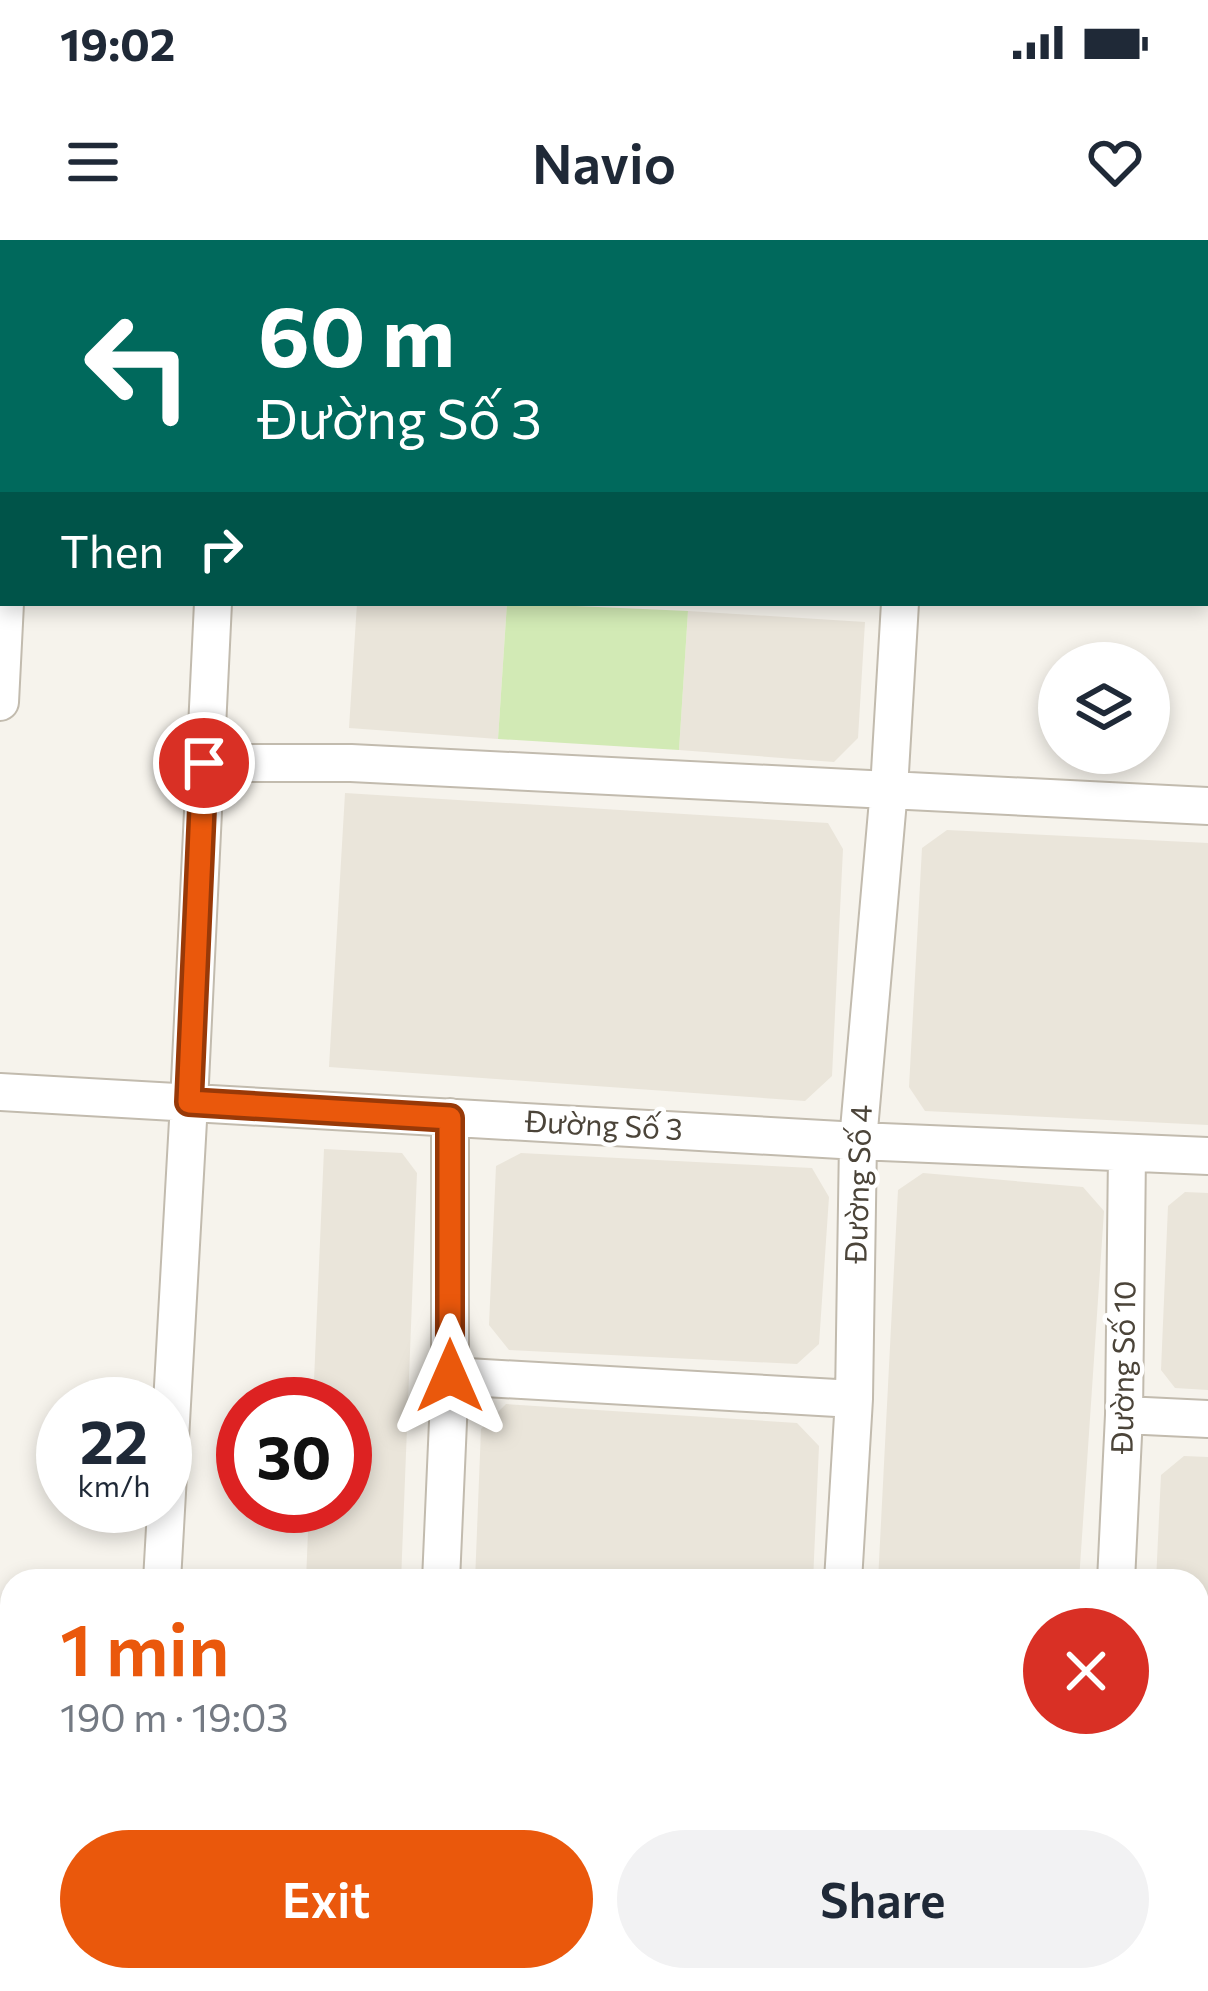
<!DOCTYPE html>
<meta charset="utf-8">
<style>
body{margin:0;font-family:Commissioner,sans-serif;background:#f2f2f3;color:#1f2937;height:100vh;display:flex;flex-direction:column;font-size:45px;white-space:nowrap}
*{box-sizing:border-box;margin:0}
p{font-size:39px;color:#747a83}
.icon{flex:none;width:66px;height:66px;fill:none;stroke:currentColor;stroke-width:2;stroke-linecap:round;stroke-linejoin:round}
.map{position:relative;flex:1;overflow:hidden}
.side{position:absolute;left:0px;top:1329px;width:1209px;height:423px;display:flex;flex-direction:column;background:#fff;border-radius:36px 36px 0 0;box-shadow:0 6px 18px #0003}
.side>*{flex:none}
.banner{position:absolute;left:0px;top:0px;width:1209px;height:366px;box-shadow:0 6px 18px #0003;background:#00695c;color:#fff;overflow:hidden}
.controls{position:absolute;left:1038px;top:402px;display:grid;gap:24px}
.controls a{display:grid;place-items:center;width:132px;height:132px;border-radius:50%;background:#fff;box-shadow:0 6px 18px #0003;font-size:60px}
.speed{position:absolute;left:36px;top:1137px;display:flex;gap:24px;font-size:60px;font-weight:700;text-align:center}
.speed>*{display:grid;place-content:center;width:156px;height:156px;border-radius:50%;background:#fff;box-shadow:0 6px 18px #0003;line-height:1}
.speed small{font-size:30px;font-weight:400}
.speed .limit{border:18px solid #d22;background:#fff;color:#111}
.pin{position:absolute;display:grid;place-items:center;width:102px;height:102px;color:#fff;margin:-51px;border:6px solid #fff;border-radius:50%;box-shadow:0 3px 12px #0007}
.me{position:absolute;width:132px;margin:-66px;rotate:0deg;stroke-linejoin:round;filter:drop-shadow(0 0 9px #0008)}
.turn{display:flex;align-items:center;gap:42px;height:252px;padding:0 60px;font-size:54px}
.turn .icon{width:156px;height:156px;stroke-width:2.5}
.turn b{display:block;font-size:84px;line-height:102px}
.then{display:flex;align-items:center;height:114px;padding:0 60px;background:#0003;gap:24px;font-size:45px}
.round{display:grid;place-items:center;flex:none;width:126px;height:126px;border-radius:63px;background:#f2f2f3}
.head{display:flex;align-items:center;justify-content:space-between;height:204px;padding:0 60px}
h1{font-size:72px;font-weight:600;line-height:90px;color:#ea580c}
.primary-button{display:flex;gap:24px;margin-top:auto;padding:24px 60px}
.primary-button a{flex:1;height:138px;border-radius:72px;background:#ea580c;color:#fff;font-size:48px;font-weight:600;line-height:138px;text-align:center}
.primary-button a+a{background:#f2f2f3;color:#1f2937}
.status{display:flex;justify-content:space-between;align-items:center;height:84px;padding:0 60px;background:#fff;direction:ltr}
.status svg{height:33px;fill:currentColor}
header{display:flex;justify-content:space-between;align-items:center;height:156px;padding:0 60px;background:#fff;font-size:54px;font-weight:600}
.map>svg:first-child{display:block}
.residential{fill:#eae5da}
.education{fill:#efe8d6}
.green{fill:#d2eab5}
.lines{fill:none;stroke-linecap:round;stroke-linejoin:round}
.stream{stroke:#a9d4f2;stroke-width:9}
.service-casing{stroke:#c2bbae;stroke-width:22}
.minor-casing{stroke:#c2bbae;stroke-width:40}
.service{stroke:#fff;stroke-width:18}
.minor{stroke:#fff;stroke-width:36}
.route-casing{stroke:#983908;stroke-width:30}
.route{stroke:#ea580c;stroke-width:21}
.labels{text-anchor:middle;stroke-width:9;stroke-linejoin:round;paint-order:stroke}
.street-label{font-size:30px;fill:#4b4439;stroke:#fff}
</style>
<div class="status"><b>19:02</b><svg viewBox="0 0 49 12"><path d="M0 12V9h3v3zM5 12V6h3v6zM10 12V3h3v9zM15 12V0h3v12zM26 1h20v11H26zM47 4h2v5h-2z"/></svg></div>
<header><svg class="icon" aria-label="menu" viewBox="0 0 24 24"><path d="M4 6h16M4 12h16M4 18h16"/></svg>Navio<svg class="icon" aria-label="heart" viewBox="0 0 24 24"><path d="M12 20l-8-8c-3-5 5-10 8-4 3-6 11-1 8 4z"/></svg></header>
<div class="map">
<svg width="1208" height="1751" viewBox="0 0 1208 1751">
<rect width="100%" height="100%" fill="#f6f3ec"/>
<path class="residential" d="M357,363H507L498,499L349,488Z
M688,371L865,382L858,498L834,522L679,510Z
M345,553L828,583L843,609L832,836L805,861L329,827Z
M947,590L1208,603V885L925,871L909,847L922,608Z
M324,909L402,913L417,933L401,1341H306L309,1266H345V1164H313Z
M521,913L812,928L829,957L819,1104L797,1124L509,1110L489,1085L496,926Z
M923,933L1083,947L1104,971L1079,1341H878L898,950Z
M1185,952L1208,953V1150L1175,1148L1161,1130L1168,966Z
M506,1164L797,1183L819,1206L813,1341H475L481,1189Z
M1184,1216L1208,1217V1414L1197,1413V1341H1156L1161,1235Z
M289,1740H386L385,1751H288Z
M450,1740H766L777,1751H450Z"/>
<path class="education" d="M1197,1479L1208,1480V1751H1097V1740H1197Z"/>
<path class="green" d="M507,363L688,371L679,510L498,499Z
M868,1740H1097V1751H867Z"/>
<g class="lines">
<path class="stream" d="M105,3L109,0
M0,54L3,53"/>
<g class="service-casing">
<path id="service" d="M77,3L81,0
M208,3L212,0
M569,3V0
M765,3V0
M0,24L3,25
M0,109H3"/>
</g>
<g class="minor-casing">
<path id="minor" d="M415,3V0
M922,3V0
M0,222L3,223
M0,462L5,363
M204,523H351L1208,566
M0,852L858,901L1208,916
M450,1136L854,1159
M1124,1175L1208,1179
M162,1341L189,863L213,363
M441,1341L450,1136V877
M843,1341L854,1159L858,901L889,549L900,363
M1116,1341L1124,1175L1127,913
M1197,1447L1208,1448
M138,1751L139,1740
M420,1751L421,1740
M819,1751V1740"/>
</g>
<use href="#service" class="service"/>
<use href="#minor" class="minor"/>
</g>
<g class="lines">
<g class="route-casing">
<path id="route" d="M204,523L189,862L450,878V1136"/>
</g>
<use href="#route" class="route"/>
</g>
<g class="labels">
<g class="street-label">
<text transform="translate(604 886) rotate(3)" y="10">Đường Số 3</text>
<text transform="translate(859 944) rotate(-88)" y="10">Đường Số 4</text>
<text transform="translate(1124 1127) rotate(-89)" y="10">Đường Số 10</text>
</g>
</g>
</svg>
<div class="controls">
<a><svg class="icon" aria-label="layers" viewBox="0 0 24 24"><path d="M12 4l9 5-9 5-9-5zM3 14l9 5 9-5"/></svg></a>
</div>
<div class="speed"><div>22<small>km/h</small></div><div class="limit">30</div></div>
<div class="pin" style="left:204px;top:523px;background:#d93025"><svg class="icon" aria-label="arrive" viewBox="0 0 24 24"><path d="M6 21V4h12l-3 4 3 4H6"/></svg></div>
<svg class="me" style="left:450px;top:1136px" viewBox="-20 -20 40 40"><path d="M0-17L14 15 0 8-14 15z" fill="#ea580c" stroke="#fff" stroke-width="4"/></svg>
<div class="banner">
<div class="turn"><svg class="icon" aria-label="left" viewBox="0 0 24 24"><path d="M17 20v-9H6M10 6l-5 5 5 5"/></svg><div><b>60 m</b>Đường Số 3</div></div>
<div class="then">Then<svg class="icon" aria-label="right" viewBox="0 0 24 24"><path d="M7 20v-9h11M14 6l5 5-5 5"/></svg></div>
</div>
<section class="side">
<div class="head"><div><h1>1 min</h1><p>190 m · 19:03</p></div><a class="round" style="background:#d93025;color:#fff"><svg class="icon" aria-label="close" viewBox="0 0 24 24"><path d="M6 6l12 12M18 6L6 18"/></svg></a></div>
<div class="primary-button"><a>Exit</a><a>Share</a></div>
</section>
</div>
